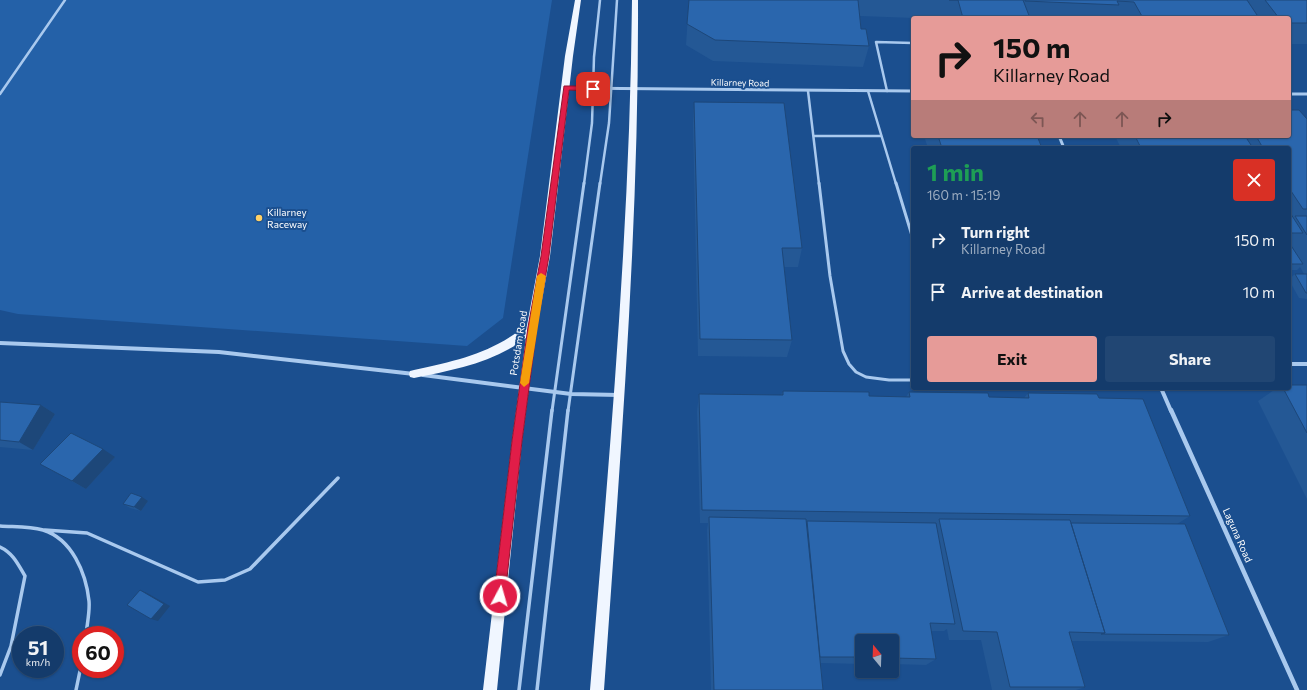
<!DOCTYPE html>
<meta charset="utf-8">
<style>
body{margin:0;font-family:Commissioner,sans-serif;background:#214673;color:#f1f3f6;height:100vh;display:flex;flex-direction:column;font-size:15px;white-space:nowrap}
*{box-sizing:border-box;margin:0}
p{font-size:13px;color:#9dadc1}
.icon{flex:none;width:22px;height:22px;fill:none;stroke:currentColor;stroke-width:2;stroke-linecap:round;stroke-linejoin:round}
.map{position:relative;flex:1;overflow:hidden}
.side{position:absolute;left:911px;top:146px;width:380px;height:244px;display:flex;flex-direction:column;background:#143b6b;border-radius:4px;box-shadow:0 1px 3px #0004,0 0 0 1px #33557e}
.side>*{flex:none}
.hud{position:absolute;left:911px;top:16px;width:380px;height:122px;border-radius:4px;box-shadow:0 1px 3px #0004,0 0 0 1px #33557e;background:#e69b98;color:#111;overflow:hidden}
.needle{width:26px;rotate:341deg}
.tools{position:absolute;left:855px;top:634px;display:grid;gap:8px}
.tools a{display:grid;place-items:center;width:44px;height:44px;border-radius:4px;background:#143b6b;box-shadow:0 1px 3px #0004,0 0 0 1px #33557e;font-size:20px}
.speed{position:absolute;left:12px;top:626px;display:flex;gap:8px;font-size:20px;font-weight:700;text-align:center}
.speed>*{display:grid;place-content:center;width:52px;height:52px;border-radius:50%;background:#143b6b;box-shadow:0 1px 3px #0004,0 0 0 1px #33557e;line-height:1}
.speed small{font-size:10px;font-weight:400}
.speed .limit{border:6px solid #d22;background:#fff;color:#111}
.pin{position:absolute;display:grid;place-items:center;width:34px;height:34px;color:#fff;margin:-17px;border-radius:8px;box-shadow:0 2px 6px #0006}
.me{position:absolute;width:44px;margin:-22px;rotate:6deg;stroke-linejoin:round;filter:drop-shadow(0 0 3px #0008)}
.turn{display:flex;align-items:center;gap:14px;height:84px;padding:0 16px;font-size:18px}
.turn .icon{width:52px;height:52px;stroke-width:2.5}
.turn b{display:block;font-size:28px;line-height:34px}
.lanes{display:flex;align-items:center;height:38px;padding:0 16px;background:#0003;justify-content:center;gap:20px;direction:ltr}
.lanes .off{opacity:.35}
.round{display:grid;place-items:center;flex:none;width:42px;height:42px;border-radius:4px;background:#214673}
.headline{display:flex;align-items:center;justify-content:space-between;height:68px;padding:0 16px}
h1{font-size:24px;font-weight:700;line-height:30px;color:#1e9e55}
.action{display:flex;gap:8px;margin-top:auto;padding:8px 16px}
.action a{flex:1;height:46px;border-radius:4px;background:#e69b98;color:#111;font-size:16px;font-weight:700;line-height:46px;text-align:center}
.action a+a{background:#214673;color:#f1f3f6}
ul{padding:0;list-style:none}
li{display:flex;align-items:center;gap:12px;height:52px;padding:0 16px}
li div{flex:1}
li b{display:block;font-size:15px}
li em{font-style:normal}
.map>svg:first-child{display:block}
.green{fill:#2461a8}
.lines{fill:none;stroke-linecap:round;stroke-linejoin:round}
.lane-far2{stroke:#a9c9ee;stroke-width:2.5}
.lane-far1{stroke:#a9c9ee;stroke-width:3}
.lane{stroke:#a9c9ee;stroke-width:3.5}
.street-far2{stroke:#a9c9ee;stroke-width:3}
.street-far1{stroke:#a9c9ee;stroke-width:4}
.street{stroke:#a9c9ee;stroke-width:4.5}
.primary{fill:#f0f6ff;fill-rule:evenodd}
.wall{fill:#245895}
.shaded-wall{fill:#1d4779}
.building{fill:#2a66ad;stroke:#1d4779}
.route{fill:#e11d48;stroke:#92132f}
.slow{fill:#f59e0b}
.poi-dot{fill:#ffd166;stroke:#1b4f8f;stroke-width:1.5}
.labels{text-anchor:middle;stroke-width:4;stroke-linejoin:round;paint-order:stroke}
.far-street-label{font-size:9px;fill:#fff;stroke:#1b4f8f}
.poi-label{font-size:10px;fill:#fff;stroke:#1b4f8f;text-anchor:start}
.street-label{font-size:10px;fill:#fff;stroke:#1b4f8f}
</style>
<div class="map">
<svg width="1307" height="690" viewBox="0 0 1307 690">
<rect width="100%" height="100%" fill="#1b4f8f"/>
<path class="green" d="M0,0H552L503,318L467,346L18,314L0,310Z"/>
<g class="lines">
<path class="lane-far2" d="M808,91L819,184
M868,91L896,184
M887,91L876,42L913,43
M0,94L65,0
M815,136H880
M584,184L592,123L594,57L600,0
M600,184L609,123L617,0"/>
<path class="lane-far1" d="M819,183L830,276L843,351L849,364L856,372L866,377L889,380H913
M896,183L913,239
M552,411L584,183
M568,411L600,183"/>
<path class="lane" d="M0,526C14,527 29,526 43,530C72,539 86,573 89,601C90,612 87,624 86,635
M45,530L87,533L198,582L225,580L250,569L338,478
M0,547C13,553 18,564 25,576L11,646L0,675
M76,690L81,666
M519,690L552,410
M537,690L568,410"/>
<path class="street-far2" d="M566,88L913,91
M1289,94H1307
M1059,136L1064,148"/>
<path class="street-far1" d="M0,343L219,352L414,374
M1289,364H1307
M423,375L571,394L619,395
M1161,388L1171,411"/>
<path class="street" d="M1171,410L1297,690"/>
<path class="primary" d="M575,0H581L573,56L550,256L537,327L522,441L497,690H483L512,441L526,338C493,363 453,370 414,378L410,377L409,374L410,371L414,370C459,360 490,354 527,325L540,256L565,56Z
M632,0H638C639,231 620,460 604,690H590C609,460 630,231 632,0Z"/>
</g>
<path class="wall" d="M689,0H1307V44H1289V18H914L860,16L861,29L869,46L863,67L713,61L686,45Z
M694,102L802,248L798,267H784L792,340L787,357L698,356L693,123Z
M1307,119V299L1299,298L1289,280V279L1295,274H1304L1300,267L1297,270H1289V148H1121L1115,136H1245L1248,140L1251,136H1289Z
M924,136H1037L1042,148H928Z
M1307,385V499L1258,401L1277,388H1289Z
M783,391L869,396L906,397L909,392L989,397L1024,398L1028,393L1099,398L1190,516L1177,524L1229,635L1208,642L1072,641L1085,687L1076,690H992L981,640H949L947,629L944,631H931L936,659L926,665L892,664V641H862V664L821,663L823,690H711L707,530L708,523H700L697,411L699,394L781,395Z
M0,402L41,405L55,414L33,450L0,447Z
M115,457L86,489L40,464Z
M148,501L141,511L130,508L123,504Z"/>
<path class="shaded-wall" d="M41,405L55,414L33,450L19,442Z
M103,449L115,457L86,489L72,481Z
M142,497L148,501L141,511L134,507Z
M140,590L147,593L170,606L158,621L151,619Z"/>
<path class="building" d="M689,0H858L861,29H866L869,46L715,40L687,24Z
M949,0H1023L1030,18H963L958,0Z
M1025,0H1247L1259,18H1143L1134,2L1117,1L1119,5L1025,1Z
M1265,0H1307V23H1289V18H1279Z
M694,102L784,103L802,248H782L792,340L700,339Z
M1289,110H1299L1307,119V209H1303L1289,188V148H1263L1256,136H1289Z
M938,136H1037L1042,148H942Z
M1135,136H1245L1253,148H1141Z
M1289,211L1303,233H1289Z
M1295,216H1307V235Z
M1289,244H1290L1303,264H1289Z
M1295,274H1307V293H1306Z
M1289,385H1307V433L1283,388H1289Z
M783,391L869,392V396L910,397L909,392L988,393L989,397L1029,398L1028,393L1097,394L1099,398L1143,399L1190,516L702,510L699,394L783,395Z
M0,402L41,405L19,442L0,440Z
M71,433L103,449L72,481L40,464Z
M131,493L142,497L134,507L123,504Z
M709,517L806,519L823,690H714Z
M939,519L1070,520L1105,633L1069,632L1085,687H1010L997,632L963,631Z
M807,521L936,523L955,624L930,623L936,659L892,658V641H862V657H820Z
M1071,523L1185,524L1229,635L1101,634L1105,633Z
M140,590L164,604L151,619L127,605Z"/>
<path class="route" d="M564,86H593L596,89L593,91L569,90L549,256L537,327L522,441L505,596L504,600L500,602L496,600L494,596L512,441L528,327L541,256Z"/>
<path class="slow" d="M541,273L546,276L529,383L524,387L520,383L537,276Z"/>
<circle class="poi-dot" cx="259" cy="218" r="4"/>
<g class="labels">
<g class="far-street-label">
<text transform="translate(740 83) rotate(1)" y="3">Killarney Road</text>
</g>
<g class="poi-label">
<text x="267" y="216">Killarney<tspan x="267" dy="12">Raceway</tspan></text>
</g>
<g class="street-label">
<text transform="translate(518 343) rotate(-81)" y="4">Potsdam Road</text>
<text transform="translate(1238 535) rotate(66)" y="4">Laguna Road</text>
</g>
</g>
</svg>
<div class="tools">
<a><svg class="needle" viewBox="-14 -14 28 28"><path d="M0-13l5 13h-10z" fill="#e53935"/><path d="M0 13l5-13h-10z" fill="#9dadc1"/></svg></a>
</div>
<div class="speed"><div>51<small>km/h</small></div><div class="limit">60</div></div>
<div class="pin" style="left:593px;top:89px;background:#d93025"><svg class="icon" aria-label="arrive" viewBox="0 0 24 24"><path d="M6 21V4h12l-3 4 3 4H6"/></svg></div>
<svg class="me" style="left:500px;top:596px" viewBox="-20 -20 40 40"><circle r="17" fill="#e11d48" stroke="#fff" stroke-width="3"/><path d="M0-11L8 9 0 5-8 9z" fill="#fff"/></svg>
<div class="hud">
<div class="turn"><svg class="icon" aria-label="right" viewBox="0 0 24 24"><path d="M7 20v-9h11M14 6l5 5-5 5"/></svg><div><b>150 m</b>Killarney Road</div></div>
<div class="lanes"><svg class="icon off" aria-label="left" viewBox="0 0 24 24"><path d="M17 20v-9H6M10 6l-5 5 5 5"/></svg><svg class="icon off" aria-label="ahead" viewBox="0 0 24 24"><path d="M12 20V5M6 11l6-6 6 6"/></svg><svg class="icon off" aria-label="ahead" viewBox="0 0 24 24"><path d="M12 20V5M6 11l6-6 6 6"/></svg><svg class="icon" aria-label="right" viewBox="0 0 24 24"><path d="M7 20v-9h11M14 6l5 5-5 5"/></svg></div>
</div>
<section class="side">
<div class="headline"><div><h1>1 min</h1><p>160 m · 15:19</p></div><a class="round" style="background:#d93025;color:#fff"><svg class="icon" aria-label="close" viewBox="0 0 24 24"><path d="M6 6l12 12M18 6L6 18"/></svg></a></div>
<ul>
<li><svg class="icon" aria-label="right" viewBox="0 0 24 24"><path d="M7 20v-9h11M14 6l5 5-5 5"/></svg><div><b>Turn right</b><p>Killarney Road</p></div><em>150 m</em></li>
<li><svg class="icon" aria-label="arrive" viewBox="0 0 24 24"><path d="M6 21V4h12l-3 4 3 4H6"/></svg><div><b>Arrive at destination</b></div><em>10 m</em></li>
</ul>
<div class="action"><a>Exit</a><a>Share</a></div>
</section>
</div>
